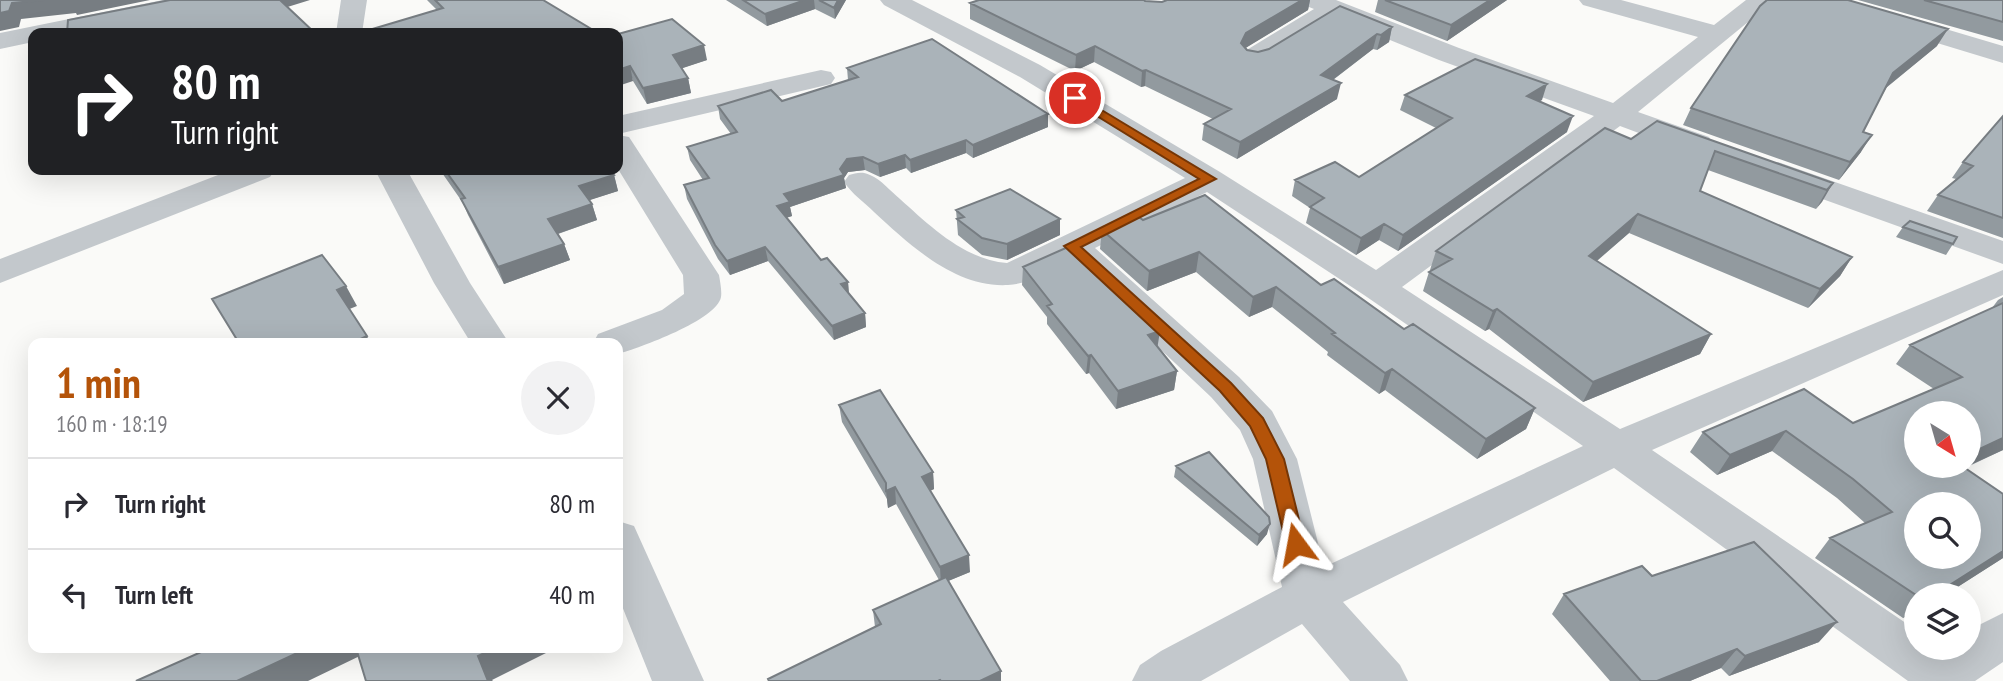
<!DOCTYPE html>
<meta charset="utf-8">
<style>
body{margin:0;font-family:"PT Sans Narrow",sans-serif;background:#f2f2f3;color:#2b2b33;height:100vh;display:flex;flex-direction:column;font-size:26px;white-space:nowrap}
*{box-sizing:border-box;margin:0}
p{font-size:23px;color:#7c7c81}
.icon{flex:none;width:38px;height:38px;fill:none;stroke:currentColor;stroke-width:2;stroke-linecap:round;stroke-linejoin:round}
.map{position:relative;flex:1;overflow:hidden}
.panel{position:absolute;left:28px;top:338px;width:595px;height:315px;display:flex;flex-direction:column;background:#fff;border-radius:14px;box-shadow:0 7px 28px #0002}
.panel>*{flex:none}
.top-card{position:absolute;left:28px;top:28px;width:595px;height:147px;border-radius:14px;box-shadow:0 7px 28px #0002;background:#202124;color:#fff;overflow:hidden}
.needle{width:46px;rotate:143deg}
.controls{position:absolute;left:1904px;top:401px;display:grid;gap:14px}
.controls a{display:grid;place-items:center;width:77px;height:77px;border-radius:50%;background:#fff;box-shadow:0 7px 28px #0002;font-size:35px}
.pin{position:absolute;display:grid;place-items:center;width:60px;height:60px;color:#fff;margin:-30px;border:4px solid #fff;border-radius:50%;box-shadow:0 2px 7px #0007}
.me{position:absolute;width:77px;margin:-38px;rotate:347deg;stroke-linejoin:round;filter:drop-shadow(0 0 5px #0008)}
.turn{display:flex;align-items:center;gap:24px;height:147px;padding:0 28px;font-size:32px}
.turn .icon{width:91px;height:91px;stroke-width:2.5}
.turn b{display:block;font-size:49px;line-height:60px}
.round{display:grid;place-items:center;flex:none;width:74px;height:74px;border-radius:37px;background:#f2f2f3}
.summary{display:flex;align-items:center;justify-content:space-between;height:119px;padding:0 28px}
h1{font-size:42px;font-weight:700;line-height:52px;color:#b45309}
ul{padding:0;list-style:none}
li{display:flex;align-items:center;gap:21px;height:91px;padding:0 28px;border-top:2px solid #e1e1e2}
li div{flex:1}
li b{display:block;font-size:26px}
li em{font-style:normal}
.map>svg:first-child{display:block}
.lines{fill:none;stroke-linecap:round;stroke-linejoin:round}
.minor{fill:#c3c8cc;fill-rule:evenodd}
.wall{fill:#929a9f}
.shaded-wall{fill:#777d82}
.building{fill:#aab3b9;stroke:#777d82;stroke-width:2;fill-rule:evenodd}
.route{fill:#b45309;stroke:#753606;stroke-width:2}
</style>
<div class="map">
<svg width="2003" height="681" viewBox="0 0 2003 681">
<rect width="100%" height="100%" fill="#fafaf8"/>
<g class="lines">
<path class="minor" d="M163,0H214L210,5L201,8L76,33H33V42L0,49V33Z
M341,0H367L362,33H336Z
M880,0H912L1040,65L1220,172L1376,270L1594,116L1439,60L1336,18L1265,63L1255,65L1245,63L1241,57L1245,51L1314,9L1304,5L1300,0H1336L1459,48L1613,103L1698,37L1583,5L1579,0H1621L1714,25L1746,0H1775L1638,112L1709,137L1713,144L1709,151L1698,153L1687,151L1620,126L1402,287L1620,429L2003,270V295L1652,450L1916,630V648H1969V630L2003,613V662L1975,681H1908L1614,468L1343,602L1400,665L1408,681H1350L1302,624L1201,681H1132L1140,665L1161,651L1282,587L1253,459L1240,430L1211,397L1068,262C1049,271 1029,284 1008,285C955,288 910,245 874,212C864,202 852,194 844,182L849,175C856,173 862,171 870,175C881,179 891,192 900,199C930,226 965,260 1007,263L1185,178L1020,77L884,5ZM1207,192L1364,295L1583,446L1324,567L1297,459L1272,411L1239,377L1095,248Z
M1808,0H1848L2003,46V63L1812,5Z
M821,70L831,72L835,78L831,84L618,134V116Z
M618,135L629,137L719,275C720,281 722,291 721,297C717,320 639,348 618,354V343H593L598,334L662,310L684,294L683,275L618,169Z
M1778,162L2003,241V264L1767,179L1762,172L1767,165Z
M231,170H275L270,177L0,283V259Z
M375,170H407L470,283L509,343H471L434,283Z
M618,521L634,526L704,681H652L618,596Z"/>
</g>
<path class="wall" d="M427,0H543L437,10Z
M726,0H846L835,19L815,9L767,26Z
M1167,0H1310L1308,10L1245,48L1247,50L1258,52L1392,27L1389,42L1377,50L1373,49L1333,80L1337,99L1237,159L1202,140L1204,124L1213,119L1145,86L1141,87L1094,62L1075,71L970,19V3L1162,2Z
M1378,0H1507L1447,41L1375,12Z
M1858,0H2003V41Z
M618,34L707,60L682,68L688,78L691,93L647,104L633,81Z
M1937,46L1886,88L1863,132L1861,152L1839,180L1683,125L1691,108Z
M847,68L1048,127L973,158L966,153L911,173L906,168L880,177L865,170L848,172L844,178L846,188L790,207L792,216L786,218L821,260L848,282L849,294L865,313L866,327L834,340L768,261L730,275L718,259L687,199L684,185L703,180L690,160L687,147L731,134L720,119L718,106L782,101L848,80Z
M1405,95L1542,100L1539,101L1567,132L1398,251L1379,240L1356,255L1306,223L1310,208L1292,196L1295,180L1359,177L1436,128L1400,110Z
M2003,116V238L1927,211L1938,195L1956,179L1952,178L1963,162Z
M1657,121L1833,183L1816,209L1708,170L1700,191L1852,257L1840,276L1808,308L1629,233L1597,261L1711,334L1700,354L1583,402L1489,329L1485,331L1423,291L1429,272L1432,271L1430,270L1436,251L1631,139Z
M440,170H609L614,175L618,191L589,200L592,204L597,220L558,234L564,244L570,260L504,284L468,215L463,203Z
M956,210L1060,219V235L1007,260L982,255L958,235Z
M1143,220L1321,285L1404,329L1535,408L1526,429L1477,459L1385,390L1379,394L1327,355L1328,352L1272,307L1249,317L1196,272L1147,291L1100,249L1102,230Z
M1903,227L1953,244L1946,255L1896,237Z
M1023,267L1158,347L1177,371L1174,390L1116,409L1089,373L1086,374L1047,324V317L1022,285Z
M2003,297V450L1965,468L2003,558L1945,595H1916V611L1903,618L1815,558L1830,538L1865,523L1837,498L1772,451L1717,475L1690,452L1703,432L1853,423L1934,389L1896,364L1910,345L1992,308L1998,300Z
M839,405L933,472L934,489L930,491L970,572L948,581L1001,681L875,627L873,610L939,580L896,504L888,508L887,499L842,422Z
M1176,466L1267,534L1257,546L1174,477Z
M1652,576L1819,642L1729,676L1721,668L1690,681H1610L1552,614L1564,594Z"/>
<path class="shaded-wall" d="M44,0H150L77,15L76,13L21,19L19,27L0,31V13L12,3Z
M277,0H310L281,9Z
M805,0H814L815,9L767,26L765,14Z
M838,0H846L835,19L834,8Z
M1302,0H1310L1308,10L1244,49L1241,43L1246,33Z
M1490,0H1507L1447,41L1451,25Z
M1392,27L1389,42L1377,50L1381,35Z
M1948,29L1937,46L1883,90L1893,73Z
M1377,34L1373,49L1318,91L1321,75Z
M704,45L707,60L677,70L673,55Z
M1095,46L1094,62L1075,71L1076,55Z
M630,66L633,81L618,86V70Z
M1146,70L1145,86L1141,87L1142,71Z
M688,78L691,93L647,104L643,88Z
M1341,83L1337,99L1237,159L1240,142Z
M1547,84L1542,100L1521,111L1527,96Z
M1048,114V127L973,158V145Z
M1573,116L1567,132L1398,251L1403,235Z
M1872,135L1861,152L1839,180L1850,162Z
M966,140V153L911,173L910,160Z
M905,155L906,168L880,177L878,164Z
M863,157L865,170L848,172L844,178L846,188L790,207L792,216L779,220L777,206L784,194L840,169L847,159Z
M614,175L618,191L584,202L579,186Z
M1833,183L1822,202L1816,209L1827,190Z
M592,204L597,220L554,235L548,219Z
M1638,214L1629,233L1580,275L1589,256Z
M1060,219V235L1007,260V244Z
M1384,224L1379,240L1356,255L1361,238Z
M564,244L570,260L504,284L498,267Z
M765,247L768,261L730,275L727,261Z
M1199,252L1196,272L1147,291L1149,271Z
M1852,257L1840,276L1808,308L1820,289Z
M848,282L849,296L841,284Z
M346,286L357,306L347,310L337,290Z
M1276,287L1272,307L1249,317L1253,297Z
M1497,309L1489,329L1485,331L1493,311Z
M865,313L866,327L834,340L832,326Z
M1160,331L1157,350L1148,335Z
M1711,334L1700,354L1583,402L1593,382Z
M367,336L370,343H352Z
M1091,355L1089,373L1086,374L1088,356Z
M1392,369L1385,390L1379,394L1385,373Z
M1177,371L1174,390L1116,409L1118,391Z
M1535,408L1526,429L1477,459L1486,439Z
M1786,431L1772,451L1717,475L1730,455Z
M2003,438V450L1937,480L1950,466H1969V454Z
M933,472L934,489L923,494L922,477Z
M895,487L896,504L888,508L886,491Z
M1270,524L1267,534L1257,546L1259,535Z
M2003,551V558L1945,595H1929Z
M969,555L970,572L941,584L940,567Z
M1916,604V611L1903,618Z
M1837,622L1819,642L1729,676L1745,656Z
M308,648H364L368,652L308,681H237Z
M495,648H556L492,680L493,681H488L478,656Z
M1737,649L1721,668L1690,681H1657Z
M1001,671V681H980Z"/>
<path class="building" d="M0,0H44L12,3L9,11L0,13Z
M170,0H280L315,33H67L68,20Z
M435,0H543L598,33H359L443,8Z
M743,0H805L765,14Z
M819,0H838L834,8Z
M979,0H1144L1145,1L1162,2L1167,0H1302L1246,33L1241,43L1247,50L1258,52L1269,49L1340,6L1392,27L1381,35L1377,34L1321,75L1341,83L1240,142L1204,124L1231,109L1146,70L1142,71L1095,46L1076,55L970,3Z
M1385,0H1490L1451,25Z
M1767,0H1848L1948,29L1893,73L1863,132L1872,135L1850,162L1691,108L1760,6Z
M1924,0H2003V22Z
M672,19L704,45L673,55L688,78L643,88L630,66L618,70V34Z
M932,39L1048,114L973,145L966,140L910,160L905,155L878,164L863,157L847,159L840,169L844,175L784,194L790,202L777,206L821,260L827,258L848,282L841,284L865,313L832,326L765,247L727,261L715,245L684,185L709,178L687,147L737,132L718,106L771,90L782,101L858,77L847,68Z
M1475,59L1547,84L1527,96L1573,116L1403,235L1384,224L1361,238L1310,207L1324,198L1295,180L1335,162L1359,177L1452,118L1405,95Z
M2003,116V218L1938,195L1973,166L1963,162Z
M1657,121L1833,183L1827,190L1715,151L1700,191L1852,257L1820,289L1638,214L1589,256L1711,334L1593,382L1497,309L1493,311L1429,272L1452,259L1436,251L1605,128L1631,139Z
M445,170H609L614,175L579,186L592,204L548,219L564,244L498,267L461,199L465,198Z
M1010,189L1060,219L1007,244L982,238L957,219L964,217L956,210Z
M1205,195L1321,285L1334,279L1404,329L1413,324L1535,408L1486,439L1392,369L1385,373L1332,334L1335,333L1276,287L1253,297L1199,252L1149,271L1102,230L1139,217L1143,220Z
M1910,221L1957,237L1953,244L1903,227Z
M1068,247L1160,331L1148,335L1177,371L1118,391L1091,355L1088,356L1047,306L1052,304L1023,267Z
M322,255L346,286L337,290L367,336L352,343H239L212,299Z
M2003,303V438L1969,454V413H1916V466H1962L2003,494V551L1948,586L1929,595H1916L1830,538L1892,512L1853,479L1786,431L1730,455L1703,432L1804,389L1853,423L1962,377L1910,345ZM1916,504H1969V556H1916Z
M880,390L933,472L922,477L969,555L940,567L895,487L886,491V483L839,405Z
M1209,452L1269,517L1270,524L1259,535L1176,466Z
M1754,542L1837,622L1745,656L1737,649L1657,681H1641L1564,594L1642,566L1652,576Z
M946,577L1001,671L980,681H941L940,680L938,681H769L768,679L881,624L873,610Z
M210,648H308L237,681H136Z
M356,648H495L478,656L488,681H366Z"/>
<path class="route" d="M1075,94L1216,179L1081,247L1231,383L1263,418L1284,459L1305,544L1302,549L1296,551L1289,549L1286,544L1266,459L1250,426L1220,391L1064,246L1199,179L1071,100L1069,98Z"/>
</svg>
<div class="controls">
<a><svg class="needle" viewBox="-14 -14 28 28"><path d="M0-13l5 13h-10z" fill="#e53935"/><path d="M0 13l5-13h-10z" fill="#7c7c81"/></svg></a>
<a><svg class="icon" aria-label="search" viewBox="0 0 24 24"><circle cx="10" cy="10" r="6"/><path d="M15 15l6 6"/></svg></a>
<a><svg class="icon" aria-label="layers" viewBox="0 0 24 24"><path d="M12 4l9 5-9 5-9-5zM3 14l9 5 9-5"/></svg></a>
</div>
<div class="pin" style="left:1075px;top:98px;background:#d93025"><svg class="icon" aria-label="arrive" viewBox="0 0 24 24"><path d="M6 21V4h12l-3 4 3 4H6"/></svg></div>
<svg class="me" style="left:1296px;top:544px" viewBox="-20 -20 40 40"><path d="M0-17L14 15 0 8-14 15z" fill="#b45309" stroke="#fff" stroke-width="4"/></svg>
<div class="top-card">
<div class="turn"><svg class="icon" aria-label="right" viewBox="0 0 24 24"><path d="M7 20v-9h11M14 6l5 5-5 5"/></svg><div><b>80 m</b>Turn right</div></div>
</div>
<section class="panel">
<div class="summary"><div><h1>1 min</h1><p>160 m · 18:19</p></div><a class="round"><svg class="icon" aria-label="close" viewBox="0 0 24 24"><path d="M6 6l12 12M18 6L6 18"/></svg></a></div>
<ul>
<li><svg class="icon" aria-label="right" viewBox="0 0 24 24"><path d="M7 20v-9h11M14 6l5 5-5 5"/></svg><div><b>Turn right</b></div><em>80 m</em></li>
<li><svg class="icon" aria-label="left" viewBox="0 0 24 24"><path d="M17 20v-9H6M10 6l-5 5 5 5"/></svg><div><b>Turn left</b></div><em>40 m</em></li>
</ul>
</section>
</div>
